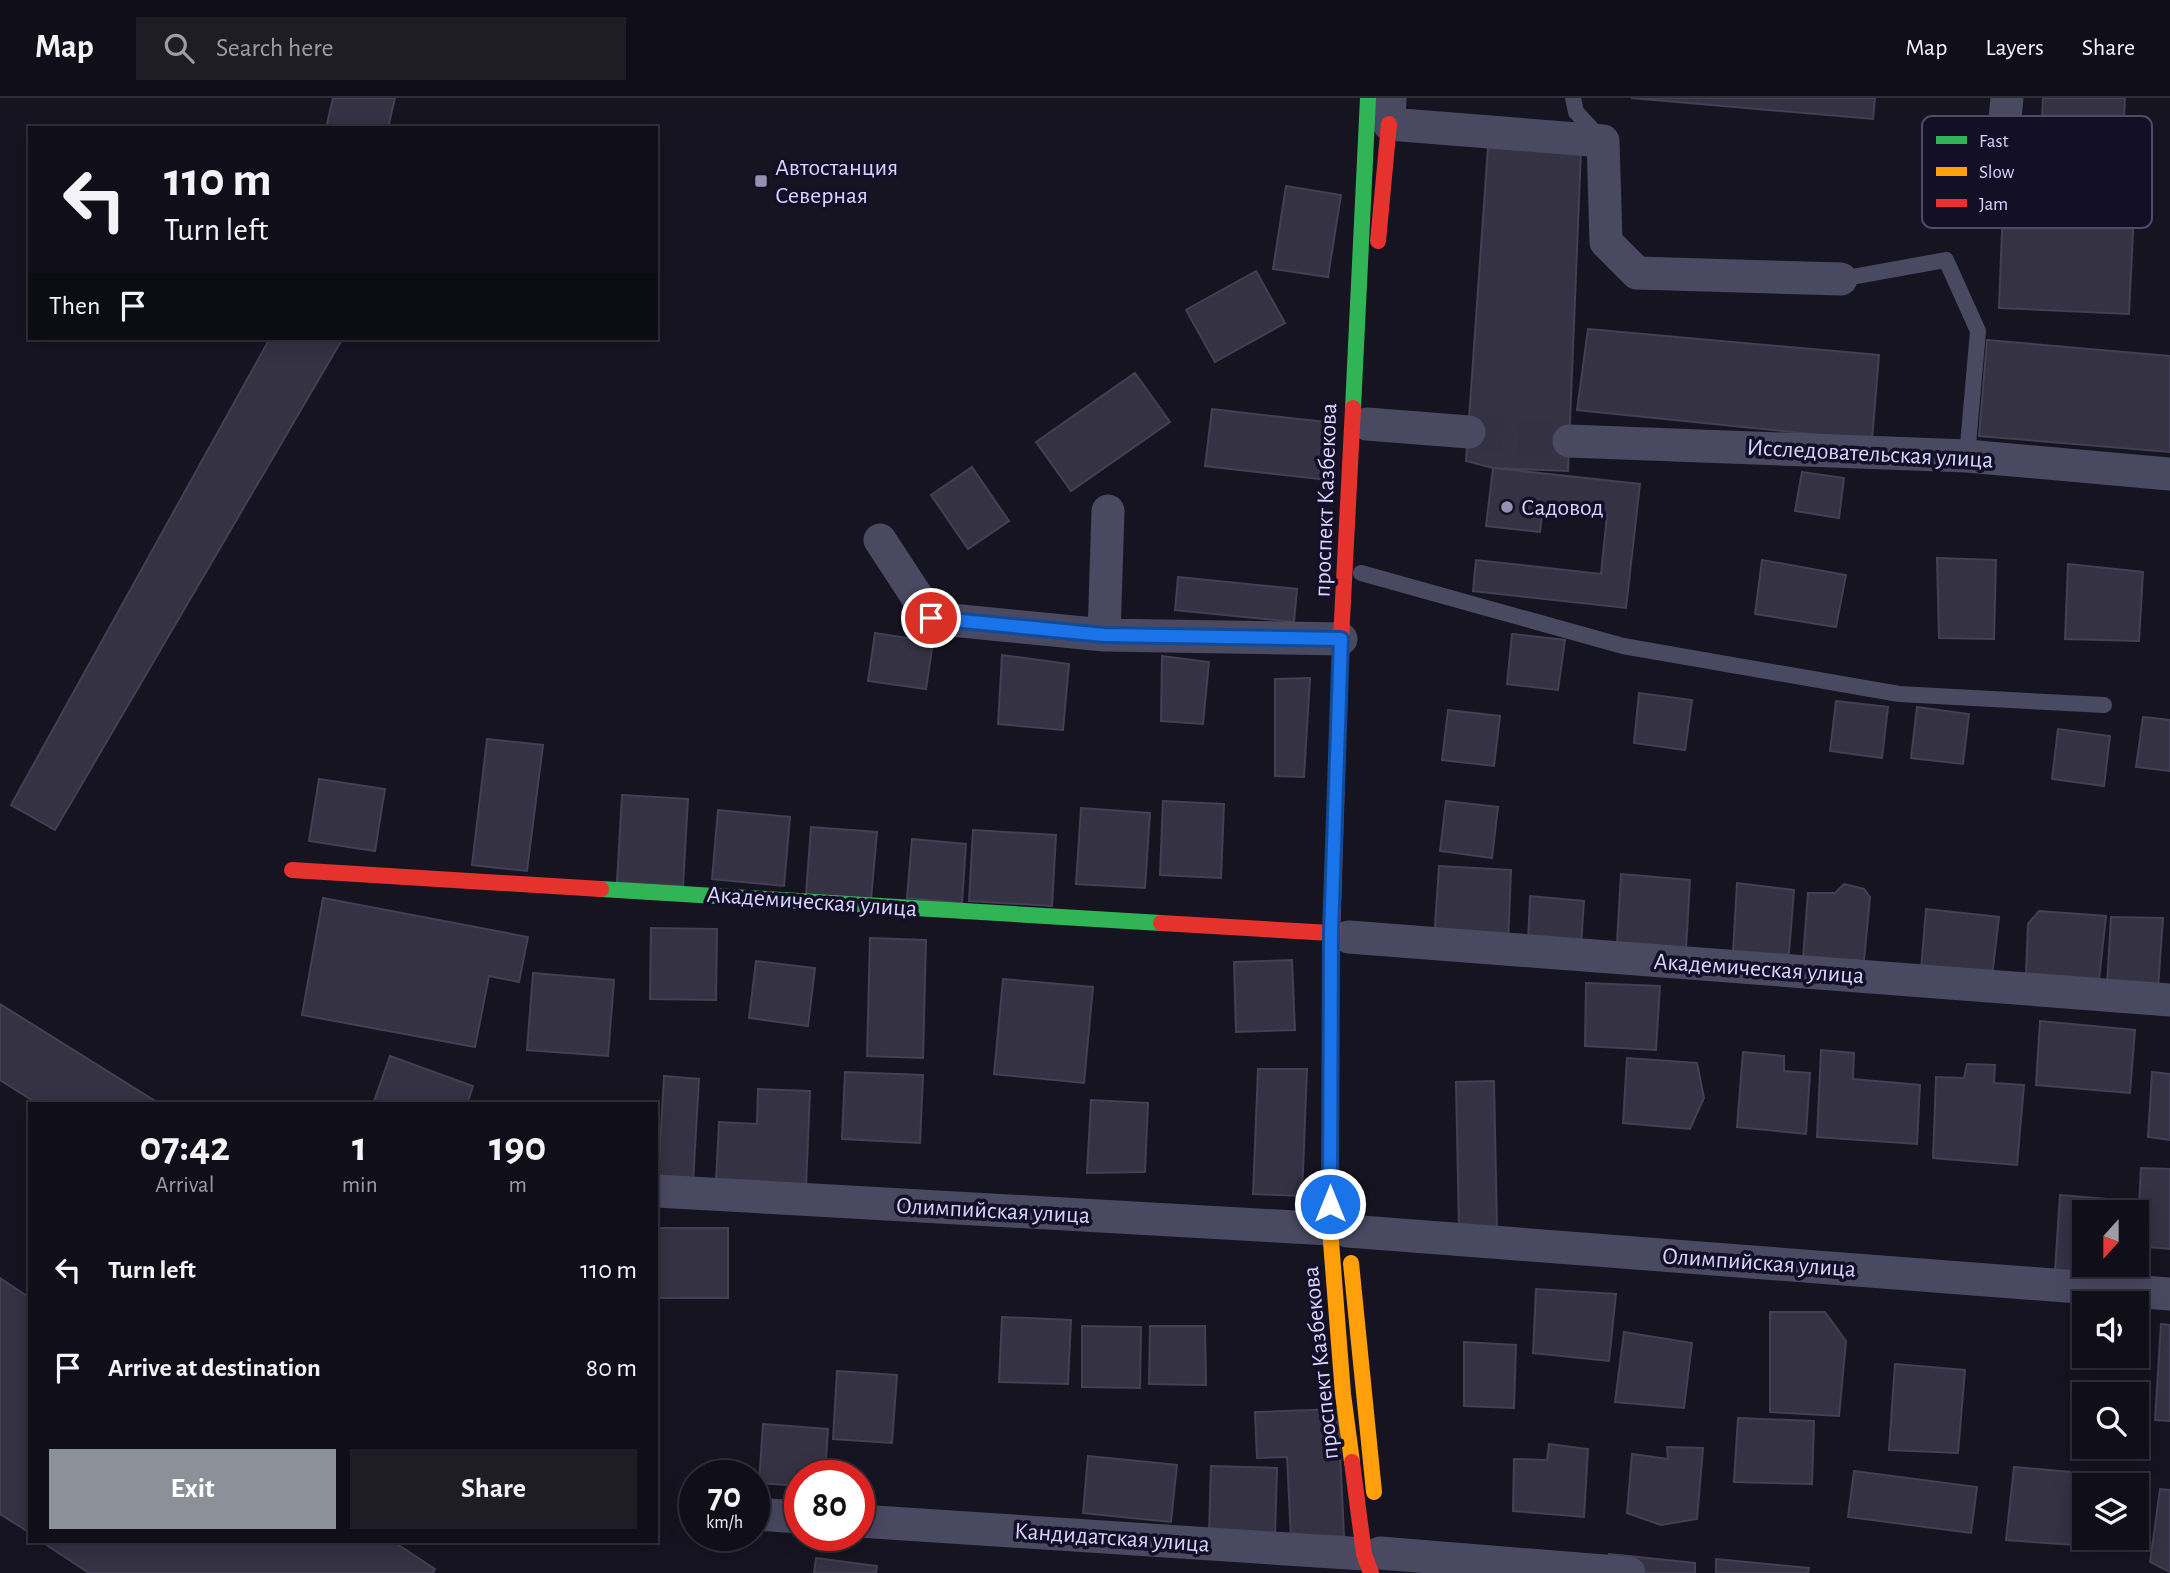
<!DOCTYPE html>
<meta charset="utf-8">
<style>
body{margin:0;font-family:"Alegreya Sans",sans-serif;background:#1e1d26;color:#f1f3f6;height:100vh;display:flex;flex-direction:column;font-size:26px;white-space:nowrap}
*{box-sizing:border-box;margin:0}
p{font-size:23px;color:#9c9ca2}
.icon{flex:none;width:38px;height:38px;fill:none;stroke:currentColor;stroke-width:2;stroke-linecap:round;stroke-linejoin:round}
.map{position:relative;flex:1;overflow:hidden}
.panel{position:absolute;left:28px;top:1004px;width:630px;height:441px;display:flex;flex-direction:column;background:#100f19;border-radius:0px;box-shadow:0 4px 18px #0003,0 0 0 2px #302f38}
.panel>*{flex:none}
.guide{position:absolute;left:28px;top:28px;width:630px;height:214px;border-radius:0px;box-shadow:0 4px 18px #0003,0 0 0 2px #302f38;background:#100f19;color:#f1f3f6;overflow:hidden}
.needle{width:46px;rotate:201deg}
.buttons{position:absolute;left:2072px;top:1102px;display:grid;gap:14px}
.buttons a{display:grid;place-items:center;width:77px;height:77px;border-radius:0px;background:#100f19;box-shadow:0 4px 18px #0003,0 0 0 2px #302f38;font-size:35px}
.speed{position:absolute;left:679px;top:1362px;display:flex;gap:14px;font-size:35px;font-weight:700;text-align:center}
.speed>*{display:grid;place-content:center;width:91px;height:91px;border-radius:50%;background:#100f19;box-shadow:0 4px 18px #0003,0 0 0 2px #302f38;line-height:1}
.speed small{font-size:18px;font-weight:400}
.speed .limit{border:10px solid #d22;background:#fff;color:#111}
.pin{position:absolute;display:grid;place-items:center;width:60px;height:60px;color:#fff;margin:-30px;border:4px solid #fff;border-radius:50%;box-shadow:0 2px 7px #0007}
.me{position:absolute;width:77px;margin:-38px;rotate:0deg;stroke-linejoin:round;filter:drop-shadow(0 0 5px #0008)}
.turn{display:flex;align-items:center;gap:24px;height:147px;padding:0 21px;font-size:32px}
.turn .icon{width:91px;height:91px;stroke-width:2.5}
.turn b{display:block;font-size:49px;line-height:60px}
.then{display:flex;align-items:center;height:66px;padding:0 21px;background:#0003;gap:14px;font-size:26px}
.eta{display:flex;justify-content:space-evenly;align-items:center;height:119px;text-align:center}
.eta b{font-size:42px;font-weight:600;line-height:49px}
.action{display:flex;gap:14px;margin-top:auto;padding:14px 21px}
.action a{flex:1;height:80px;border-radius:0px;background:#8c9099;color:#fff;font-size:28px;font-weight:600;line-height:80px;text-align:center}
.action a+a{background:#1e1d26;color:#f1f3f6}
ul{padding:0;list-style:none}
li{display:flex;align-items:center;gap:21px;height:98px;padding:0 21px}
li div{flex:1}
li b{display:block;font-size:26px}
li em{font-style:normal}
header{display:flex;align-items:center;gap:42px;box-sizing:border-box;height:98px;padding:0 35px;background:#100f19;border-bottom:2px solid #302f38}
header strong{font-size:33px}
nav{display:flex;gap:38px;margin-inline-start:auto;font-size:24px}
.search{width:490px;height:63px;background:#1e1d26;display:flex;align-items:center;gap:18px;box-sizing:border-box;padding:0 24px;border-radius:0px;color:#9c9ca2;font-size:26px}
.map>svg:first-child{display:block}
.building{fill:#343243;stroke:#433f54;stroke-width:2}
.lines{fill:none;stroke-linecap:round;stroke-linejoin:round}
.street-tunnel{stroke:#333142;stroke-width:33;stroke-dasharray:33 17;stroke-linecap:butt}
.lane{stroke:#4a4962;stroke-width:16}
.street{stroke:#4a4962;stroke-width:33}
.fast{stroke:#30b455;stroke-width:16}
.slow{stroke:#ff9f0a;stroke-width:16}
.jam{stroke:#e5322d;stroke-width:16}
.route-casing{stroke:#114b97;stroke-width:18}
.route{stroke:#1a73e8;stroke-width:12}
.poi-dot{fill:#9591b1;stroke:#130f26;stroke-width:2.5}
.labels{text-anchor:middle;stroke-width:7;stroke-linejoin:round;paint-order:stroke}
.poi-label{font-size:24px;fill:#d9d4ff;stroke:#130f26;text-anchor:start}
.street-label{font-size:24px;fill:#d9d4ff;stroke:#130f26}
.key{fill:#130f26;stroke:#4e4a67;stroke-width:2}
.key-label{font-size:19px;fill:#d9d4ff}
</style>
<header>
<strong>Map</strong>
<div class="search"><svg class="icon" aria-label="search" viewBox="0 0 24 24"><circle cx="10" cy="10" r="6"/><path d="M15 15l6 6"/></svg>Search here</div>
<nav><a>Map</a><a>Layers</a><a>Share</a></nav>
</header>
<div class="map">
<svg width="2170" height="1475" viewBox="0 0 2170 1475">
<rect width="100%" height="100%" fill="#161421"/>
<path class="building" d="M333,0H395L388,30H326Z
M1631,0H1875L1873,21Z
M2043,0H2125L2120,111L2038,106Z
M1488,49L1581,53L1568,373L1493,370L1466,363Z
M1286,88L1341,97L1328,179L1273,171Z
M2003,107L2134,113L2129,216L1999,210Z
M1256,173L1285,225L1215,264L1186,212Z
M1588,231L1879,257L1872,342L1577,312Z
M270,240H343L55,732L11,707Z
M1987,242L2170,258V354L1979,338Z
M1135,275L1170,324L1071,393L1036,344Z
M1212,311L1334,325L1328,382L1205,368Z
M972,369L1009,423L968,451L931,397Z
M1493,370L1640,386L1626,510L1473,493L1476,462L1601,476L1607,417L1543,409L1540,434L1486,428Z
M1802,374L1844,380L1839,420L1795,413Z
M1937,460L1996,462L1994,541L1939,540Z
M1762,462L1846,477L1836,529L1755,516Z
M2068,466L2143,474L2139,543L2065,541Z
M1178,479L1297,491L1294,524L1175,512Z
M875,535L933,544L926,591L868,583Z
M1512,536L1565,542L1558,592L1507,586Z
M1002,557L1069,566L1063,632L998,626Z
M1162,558L1209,564L1203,626L1161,623Z
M1310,580L1304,679L1275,678V581Z
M1639,595L1692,602L1685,652L1634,645Z
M1836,603L1888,609L1882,660L1830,653Z
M1917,609L1969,616L1963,666L1911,660Z
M1448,612L1500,618L1494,668L1442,662Z
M2143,619L2170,622V673L2136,669Z
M2058,631L2110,638L2104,688L2052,681Z
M487,641L543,647L527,773L472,767Z
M319,681L385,691L375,753L309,743Z
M622,697L688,701L683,788L617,784Z
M1163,703L1224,706L1221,780L1160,777Z
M1446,703L1498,709L1492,760L1440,753Z
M1081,710L1150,715L1145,790L1076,786Z
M718,712L790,719L784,788L712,781Z
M811,729L877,734L871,802L806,796Z
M973,732L1056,737L1052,808L969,803Z
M912,741L966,746L962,805L907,800Z
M1439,768L1511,772L1508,846L1434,842Z
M1621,776L1690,782L1686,852L1617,845Z
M1737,785L1794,792L1789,855L1763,869L1733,854Z
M1844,786L1864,791L1870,799L1864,863L1803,861L1808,795H1835Z
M1530,798L1584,803L1581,848L1528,843Z
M323,800L528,839L519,884L489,878L475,949L302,917Z
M1926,811L1999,819L1992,879L1921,872Z
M2039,813L2106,818L2099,882L2026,877L2028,826Z
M2111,819L2163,820L2158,891L2107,888Z
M651,830L717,831L716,902L650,901Z
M870,840L926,842L923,960L867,958Z
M1292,862L1295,932L1236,934L1234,864Z
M756,863L815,870L808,928L749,920Z
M533,875L614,882L608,958L527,952Z
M1003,881L1093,889L1084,985L994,976Z
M1586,885L1660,888L1656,952L1585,948Z
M0,906L160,1006H38L0,982Z
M2040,923L2135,932L2130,995L2036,987Z
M1821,952L1854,955L1853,981L1920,987L1917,1046L1817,1039Z
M1743,954L1784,958V973L1810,975L1806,1036L1737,1029Z
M390,958L473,988L467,1006H373Z
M1627,960L1697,965L1704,1000L1690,1031L1623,1025Z
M1967,966L1995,967L1994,985L2024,987L2017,1067L1933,1060L1936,979L1964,980Z
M1258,971H1307L1302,1098L1253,1096Z
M845,974L923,977L920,1045L842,1041Z
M2152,974L2170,976V1042L2148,1039Z
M664,978L699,981L693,1085L658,1083Z
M1494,983L1497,1131L1459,1132L1456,984Z
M758,991L810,993L806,1089L716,1084L719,1024L757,1026Z
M1091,1002L1148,1005L1145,1074L1087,1075Z
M2141,1070L2170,1071V1151L2137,1148Z
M2060,1097L2131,1103L2130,1115H2084V1167H2126L2125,1178L2055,1172Z
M656,1130H728V1200H656Z
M0,1180L30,1200V1435L0,1416Z
M1536,1191L1616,1196L1609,1263L1533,1255Z
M1770,1214H1825L1846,1243L1839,1318L1770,1314Z
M1002,1219L1071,1222L1068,1286L999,1284Z
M2161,1226L2170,1227V1323L2155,1322Z
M1082,1228L1141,1229L1140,1290L1082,1289Z
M1150,1228H1205L1206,1287L1149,1286Z
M1624,1234L1692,1245L1684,1310L1615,1304Z
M1464,1244L1516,1247L1514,1310L1464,1308Z
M1895,1266L1965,1272L1958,1355L1889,1352Z
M837,1273L897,1277L892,1345L833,1341Z
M1338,1311L1344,1438L1291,1440L1287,1359L1257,1360L1255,1314Z
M1738,1320L1814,1323L1812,1386L1734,1384Z
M763,1326L828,1331L825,1377H800V1388L759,1385Z
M1549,1346L1588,1351L1584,1419L1513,1413L1514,1361L1547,1362Z
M1667,1349L1703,1350L1697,1421L1661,1427L1627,1415L1632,1356L1668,1361Z
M1088,1358L1177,1367L1171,1424L1083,1415Z
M1211,1368L1277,1370L1275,1438L1209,1436Z
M2014,1369L2082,1375L2074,1447L2006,1442Z
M1854,1373L1977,1389L1971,1435L1848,1419Z
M2160,1391L2170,1392V1474L2150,1464Z
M42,1444H394L435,1471L433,1475H89Z
M1609,1456L1695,1465V1475H1608Z
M816,1460L877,1468L876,1475H814Z
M1716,1461L1809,1470L1808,1475H1716Z"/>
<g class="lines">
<path class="street-tunnel" d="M1469,334L1569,343"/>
<path class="lane" d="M1573,0L1576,14L1600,40
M1841,181L1946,162L1978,233L1967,358
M1361,475L1623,548L1899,596L2104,607"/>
<path class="street" d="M1390,0L1389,26L1603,43L1606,144L1637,175L1841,181
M2001,61L2007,0
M1367,326L1469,334
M1569,343L1967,358L2170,376
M880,442L931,520L1104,537L1341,541
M1104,537L1108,413
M1349,839L2170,902
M656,1093L1330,1131
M1348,1133L2170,1196
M754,1416L800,1419
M859,1423L1364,1456
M1380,1455L1629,1475"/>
<path class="fast" d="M1353,310L1368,0
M601,791L1161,825"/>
<path class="slow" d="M1330,910V1131L1343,1296L1352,1364
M1351,1165L1374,1394"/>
<path class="jam" d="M1378,143L1389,26
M292,772L601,791
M1161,825L1331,835
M1330,910L1341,541L1353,310
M1352,1364L1364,1456L1371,1475"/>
</g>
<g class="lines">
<g class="route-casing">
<path id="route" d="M931,520L1104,537L1341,541L1331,835L1330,1106"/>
</g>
<use href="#route" class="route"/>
</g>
<g class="poi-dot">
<rect x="754" y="76" width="14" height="14" rx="3.5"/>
<circle cx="1507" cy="409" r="7"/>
</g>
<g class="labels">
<g class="poi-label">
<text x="775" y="77">Автостанция<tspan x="775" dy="28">Северная</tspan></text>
<text x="1521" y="417">Садовод</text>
</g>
<g class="street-label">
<text transform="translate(1870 355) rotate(3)" y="8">Исследовательская улица</text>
<text transform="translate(1325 402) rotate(-88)" y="8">проспект Казбекова</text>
<text transform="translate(812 803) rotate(4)" y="8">Академическая улица</text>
<text transform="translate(1759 870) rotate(4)" y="8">Академическая улица</text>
<text transform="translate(993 1112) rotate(3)" y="8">Олимпийская улица</text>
<text transform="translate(1759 1164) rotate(4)" y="8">Олимпийская улица</text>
<text transform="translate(1320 1265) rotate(-96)" y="8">проспект Казбекова</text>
<text transform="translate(1112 1439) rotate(4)" y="8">Кандидатская улица</text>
</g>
</g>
<rect x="1922" y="18" width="230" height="112" rx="10" class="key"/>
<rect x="1936" y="38" width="31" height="8" fill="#30b455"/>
<rect x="1936" y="69" width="31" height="9" fill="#ff9f0a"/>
<rect x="1936" y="101" width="31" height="8" fill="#e5322d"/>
<g class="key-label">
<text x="1979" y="49">Fast</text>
<text x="1979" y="80">Slow</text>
<text x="1979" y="112">Jam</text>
</g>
</svg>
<div class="buttons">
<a><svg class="needle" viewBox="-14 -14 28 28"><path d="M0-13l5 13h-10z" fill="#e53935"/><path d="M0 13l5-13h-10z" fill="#9c9ca2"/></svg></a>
<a><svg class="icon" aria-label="sound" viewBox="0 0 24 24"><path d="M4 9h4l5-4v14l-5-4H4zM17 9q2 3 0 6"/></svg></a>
<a><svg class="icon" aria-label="search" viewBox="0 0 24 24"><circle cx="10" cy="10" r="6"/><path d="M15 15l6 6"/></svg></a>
<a><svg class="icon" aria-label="layers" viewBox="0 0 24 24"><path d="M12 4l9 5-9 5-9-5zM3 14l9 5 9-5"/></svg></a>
</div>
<div class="speed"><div>70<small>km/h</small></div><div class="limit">80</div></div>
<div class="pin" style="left:931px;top:520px;background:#d93025"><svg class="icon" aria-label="arrive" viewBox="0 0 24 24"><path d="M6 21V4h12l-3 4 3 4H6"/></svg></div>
<svg class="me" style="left:1330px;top:1106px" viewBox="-20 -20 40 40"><circle r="17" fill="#1a73e8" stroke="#fff" stroke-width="3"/><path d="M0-11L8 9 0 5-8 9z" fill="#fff"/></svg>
<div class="guide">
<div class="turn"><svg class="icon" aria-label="left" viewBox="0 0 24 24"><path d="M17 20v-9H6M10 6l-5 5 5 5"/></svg><div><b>110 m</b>Turn left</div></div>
<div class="then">Then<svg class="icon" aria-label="arrive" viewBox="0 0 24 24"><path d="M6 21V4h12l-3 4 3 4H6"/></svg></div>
</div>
<section class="panel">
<div class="eta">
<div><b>07:42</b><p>Arrival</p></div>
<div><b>1</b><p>min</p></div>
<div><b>190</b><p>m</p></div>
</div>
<ul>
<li><svg class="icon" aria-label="left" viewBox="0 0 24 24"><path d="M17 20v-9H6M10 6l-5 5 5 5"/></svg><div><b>Turn left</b></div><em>110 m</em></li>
<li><svg class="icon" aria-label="arrive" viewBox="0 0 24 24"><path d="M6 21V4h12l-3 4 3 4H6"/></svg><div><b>Arrive at destination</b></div><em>80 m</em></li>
</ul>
<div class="action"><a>Exit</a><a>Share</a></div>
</section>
</div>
